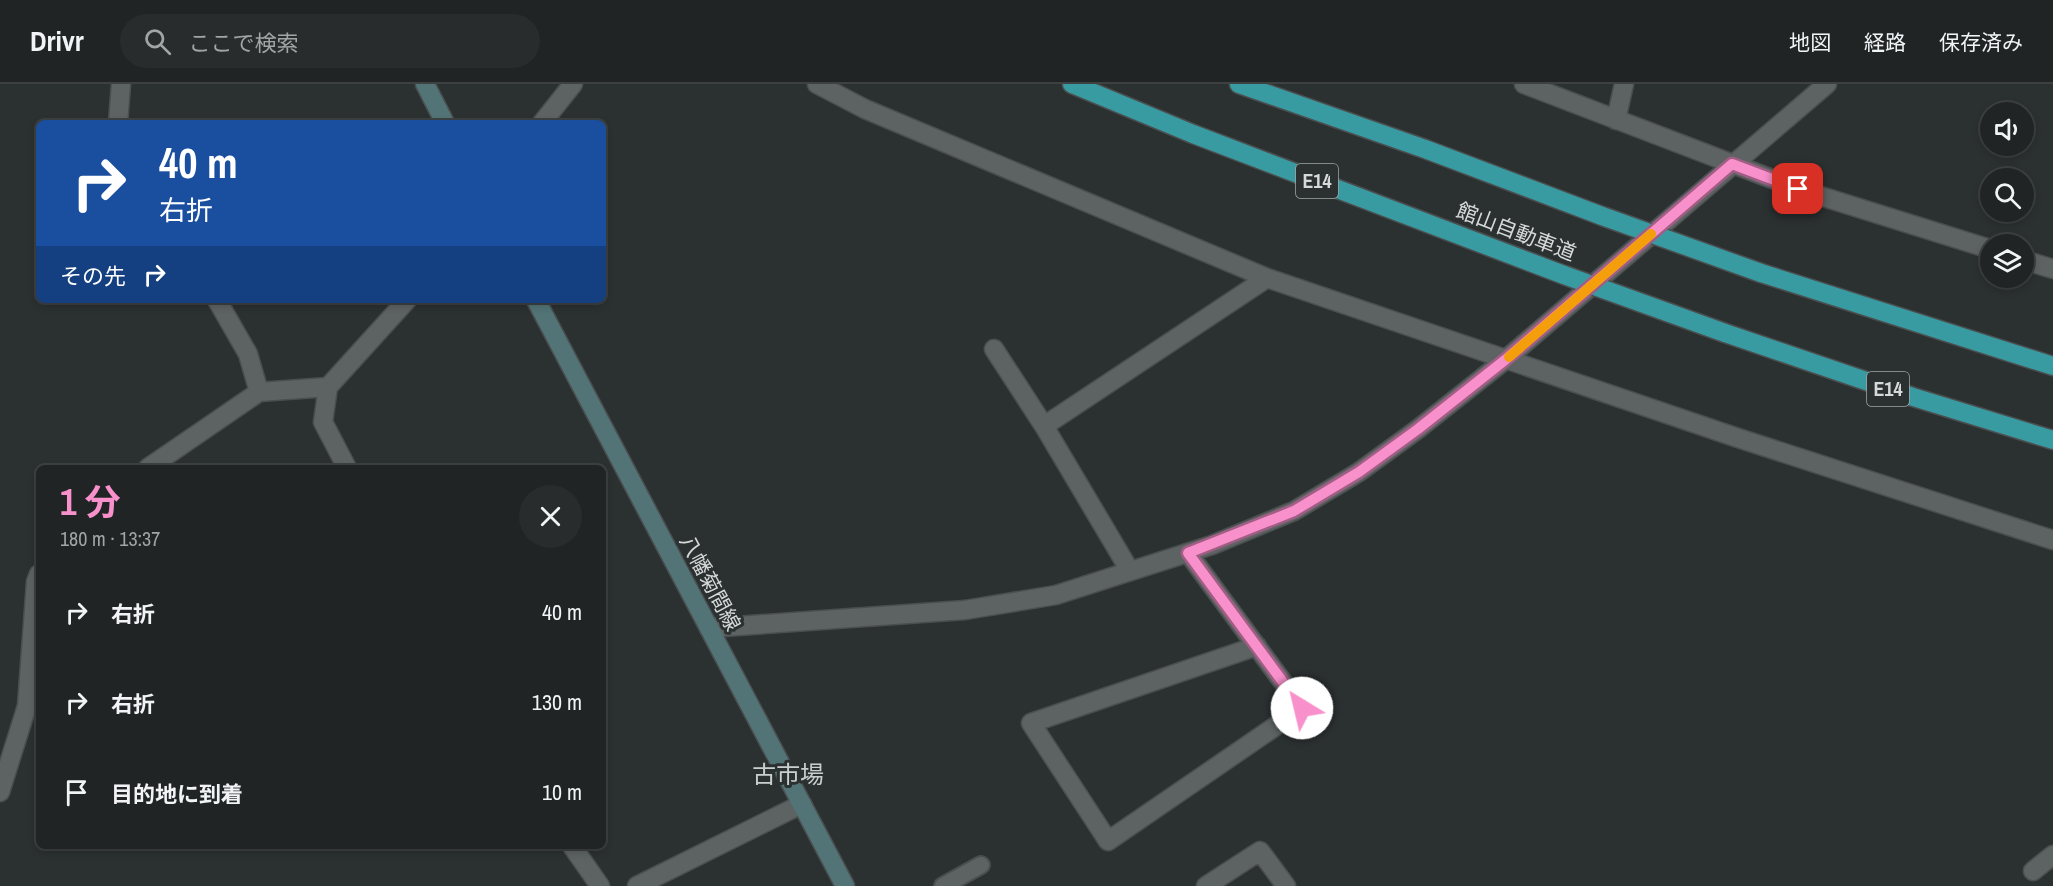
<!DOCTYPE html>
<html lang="ja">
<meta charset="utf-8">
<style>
body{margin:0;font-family:"Archivo Narrow","Noto Sans JP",sans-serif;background:#282c2d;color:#f1f3f6;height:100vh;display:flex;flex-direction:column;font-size:22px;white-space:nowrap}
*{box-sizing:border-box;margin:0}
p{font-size:20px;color:#a2a4a7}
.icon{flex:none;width:33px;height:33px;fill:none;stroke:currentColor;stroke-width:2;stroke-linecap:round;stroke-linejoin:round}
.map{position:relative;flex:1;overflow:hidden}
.sheet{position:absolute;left:36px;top:381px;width:570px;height:384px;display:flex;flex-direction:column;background:#202425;border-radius:9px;box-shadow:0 3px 9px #0003,0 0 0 2px #3d4142}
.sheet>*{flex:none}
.banner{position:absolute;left:36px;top:36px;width:570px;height:183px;border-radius:9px;box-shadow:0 3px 9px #0003,0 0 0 2px #3d4142;background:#1a4fa0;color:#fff;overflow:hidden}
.controls{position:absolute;left:1980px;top:18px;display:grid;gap:12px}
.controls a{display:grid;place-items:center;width:54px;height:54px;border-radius:50%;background:#202425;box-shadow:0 3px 9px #0003,0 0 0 2px #3d4142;font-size:30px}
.pin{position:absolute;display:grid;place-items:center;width:51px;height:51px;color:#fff;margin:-26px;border-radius:12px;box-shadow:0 3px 9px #0006}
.me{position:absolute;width:66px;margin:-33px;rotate:324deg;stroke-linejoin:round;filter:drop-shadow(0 0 4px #0008)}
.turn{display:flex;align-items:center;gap:21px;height:126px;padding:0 24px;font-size:27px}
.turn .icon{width:78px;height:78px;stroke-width:2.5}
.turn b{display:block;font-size:42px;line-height:51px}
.then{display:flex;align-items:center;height:57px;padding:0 24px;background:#0003;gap:12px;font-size:22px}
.round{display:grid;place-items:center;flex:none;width:63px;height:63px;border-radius:32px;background:#282c2d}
.overview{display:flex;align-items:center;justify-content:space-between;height:102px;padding:0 24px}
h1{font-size:36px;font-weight:700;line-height:45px;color:#f890cb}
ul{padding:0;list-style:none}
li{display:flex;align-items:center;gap:18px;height:90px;padding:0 24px}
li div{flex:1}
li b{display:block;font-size:22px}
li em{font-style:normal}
header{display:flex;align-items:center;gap:36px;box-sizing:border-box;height:84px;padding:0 30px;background:#202425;border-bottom:2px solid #3d4142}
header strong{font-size:28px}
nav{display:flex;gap:33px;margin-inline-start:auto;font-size:21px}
.search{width:420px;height:54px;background:#282c2d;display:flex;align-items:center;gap:15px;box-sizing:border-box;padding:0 21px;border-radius:33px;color:#a2a4a7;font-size:22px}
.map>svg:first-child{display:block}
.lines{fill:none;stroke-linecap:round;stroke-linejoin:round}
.service-casing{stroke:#4a4e4f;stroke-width:20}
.minor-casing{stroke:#4a4e4f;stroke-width:21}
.tertiary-casing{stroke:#4a4e4f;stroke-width:21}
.secondary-casing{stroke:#4a4e4f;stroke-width:21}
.motorway-casing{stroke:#4a4e4f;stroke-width:21}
.service{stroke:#5d6363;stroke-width:16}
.minor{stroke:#5d6363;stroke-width:18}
.tertiary{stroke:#5d6363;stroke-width:18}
.secondary{stroke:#527476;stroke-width:18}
.motorway{stroke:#399ba2;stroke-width:18}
.motorway-bridge-casing{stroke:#4a4e4f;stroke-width:21;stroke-linecap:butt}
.motorway-bridge{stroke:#399ba2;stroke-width:18}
.route-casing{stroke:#a15e84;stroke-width:15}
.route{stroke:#f890cb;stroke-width:10}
.slow{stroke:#f59e0b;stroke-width:10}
.labels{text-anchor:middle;stroke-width:6;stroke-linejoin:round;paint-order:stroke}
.shield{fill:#2b3031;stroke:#a3a6a7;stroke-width:1.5}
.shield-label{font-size:20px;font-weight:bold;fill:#d6d9da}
.street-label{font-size:21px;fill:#d6d9da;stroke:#2b3031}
.quarter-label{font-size:24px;fill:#c9cfcf;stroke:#2b3031}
</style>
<header>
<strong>Drivr</strong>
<div class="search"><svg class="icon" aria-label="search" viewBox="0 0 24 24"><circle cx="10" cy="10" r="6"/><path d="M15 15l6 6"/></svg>ここで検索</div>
<nav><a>地図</a><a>経路</a><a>保存済み</a></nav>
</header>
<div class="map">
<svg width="2053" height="802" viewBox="0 0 2053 802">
<rect width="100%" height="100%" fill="#2b3031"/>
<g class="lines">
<g class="service-casing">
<path id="service" d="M943,802L981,781"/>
</g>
<g class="minor-casing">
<path id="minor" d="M817,0L865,25L1267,194L1738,354L2053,456
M1524,0L1798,105L1990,165
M1616,36L1624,0
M118,39L121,0
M542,39L573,0
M2024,176L2053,185
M217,216L248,270L259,308
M994,265L1044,342L1130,487
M1044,342L1267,194
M148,384L259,308L328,303
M347,384L323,338L328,303L407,216
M1188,469L1302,624L1108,757L1031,639L1257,562
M0,708L27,622L36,498L39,490
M572,762L600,802
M2033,787L2053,771
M637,802L802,720
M1206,802L1260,767L1286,802"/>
</g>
<g class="tertiary-casing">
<path id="tertiary" d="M709,544L965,526L1056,511L1212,461L1294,427L1359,388L1418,345L1505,276L1827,0"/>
</g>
<g class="secondary-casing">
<path id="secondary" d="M425,0L445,39
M536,216L845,802"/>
</g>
<g class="motorway-casing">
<path id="motorway" d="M1072,0L1193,50L1564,191
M1239,0L1425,65L1602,132
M1761,189L2053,282
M1725,249L1913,313L2053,356"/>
</g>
<use href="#service" class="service"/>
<use href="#minor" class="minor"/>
<use href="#tertiary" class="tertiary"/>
<use href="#secondary" class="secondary"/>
<use href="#motorway" class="motorway"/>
<g class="motorway-bridge-casing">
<path id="motorway-bridge" d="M1602,132L1761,189
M1564,191L1725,249"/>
</g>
<use href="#motorway-bridge" class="motorway-bridge"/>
</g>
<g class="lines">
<g class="route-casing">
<path id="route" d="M1302,624L1188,469L1294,427L1359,388L1418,345L1505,276L1732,80L1798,105"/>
</g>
<use href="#route" class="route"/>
<path class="slow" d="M1509,273L1651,150"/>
</g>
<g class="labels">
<g class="shield">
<rect x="1296" y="80" width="42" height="34" rx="4.5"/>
<rect x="1867" y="288" width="42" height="34" rx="4.5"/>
</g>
<g class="shield-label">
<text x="1317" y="104">E14</text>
<text x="1888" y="312">E14</text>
</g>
<g class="street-label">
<text transform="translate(1516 148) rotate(21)" y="7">館山自動車道</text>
<text transform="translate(710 499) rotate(62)" y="7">八幡菊間線</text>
</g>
<g class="quarter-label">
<text x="788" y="699">古市場</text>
</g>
</g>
</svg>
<div class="controls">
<a><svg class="icon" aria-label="sound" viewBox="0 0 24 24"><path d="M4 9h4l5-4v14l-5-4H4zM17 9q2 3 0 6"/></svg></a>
<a><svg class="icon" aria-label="search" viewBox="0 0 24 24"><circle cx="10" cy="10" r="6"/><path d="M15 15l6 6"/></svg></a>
<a><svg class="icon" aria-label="layers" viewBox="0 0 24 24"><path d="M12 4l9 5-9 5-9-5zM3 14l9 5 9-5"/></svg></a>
</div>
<div class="pin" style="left:1798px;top:105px;background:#d93025"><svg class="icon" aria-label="arrive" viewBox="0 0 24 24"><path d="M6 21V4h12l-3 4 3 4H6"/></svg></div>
<svg class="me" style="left:1302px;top:624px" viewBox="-20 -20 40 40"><circle r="19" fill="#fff"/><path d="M0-13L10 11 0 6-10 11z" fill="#f890cb"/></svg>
<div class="banner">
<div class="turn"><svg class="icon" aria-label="right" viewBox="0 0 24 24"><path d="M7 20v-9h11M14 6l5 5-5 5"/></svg><div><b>40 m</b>右折</div></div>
<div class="then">その先<svg class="icon" aria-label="right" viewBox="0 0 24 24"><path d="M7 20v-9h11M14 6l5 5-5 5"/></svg></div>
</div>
<section class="sheet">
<div class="overview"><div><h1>1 分</h1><p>180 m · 13:37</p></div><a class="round"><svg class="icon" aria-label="close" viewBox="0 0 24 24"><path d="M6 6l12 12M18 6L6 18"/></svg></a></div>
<ul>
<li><svg class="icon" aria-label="right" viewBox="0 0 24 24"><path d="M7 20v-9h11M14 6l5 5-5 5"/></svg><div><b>右折</b></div><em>40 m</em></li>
<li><svg class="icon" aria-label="right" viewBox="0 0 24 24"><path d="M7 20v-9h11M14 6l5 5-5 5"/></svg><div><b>右折</b></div><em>130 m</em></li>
<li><svg class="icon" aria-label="arrive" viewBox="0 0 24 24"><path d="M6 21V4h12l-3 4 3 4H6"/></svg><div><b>目的地に到着</b></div><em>10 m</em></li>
</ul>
</section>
</div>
